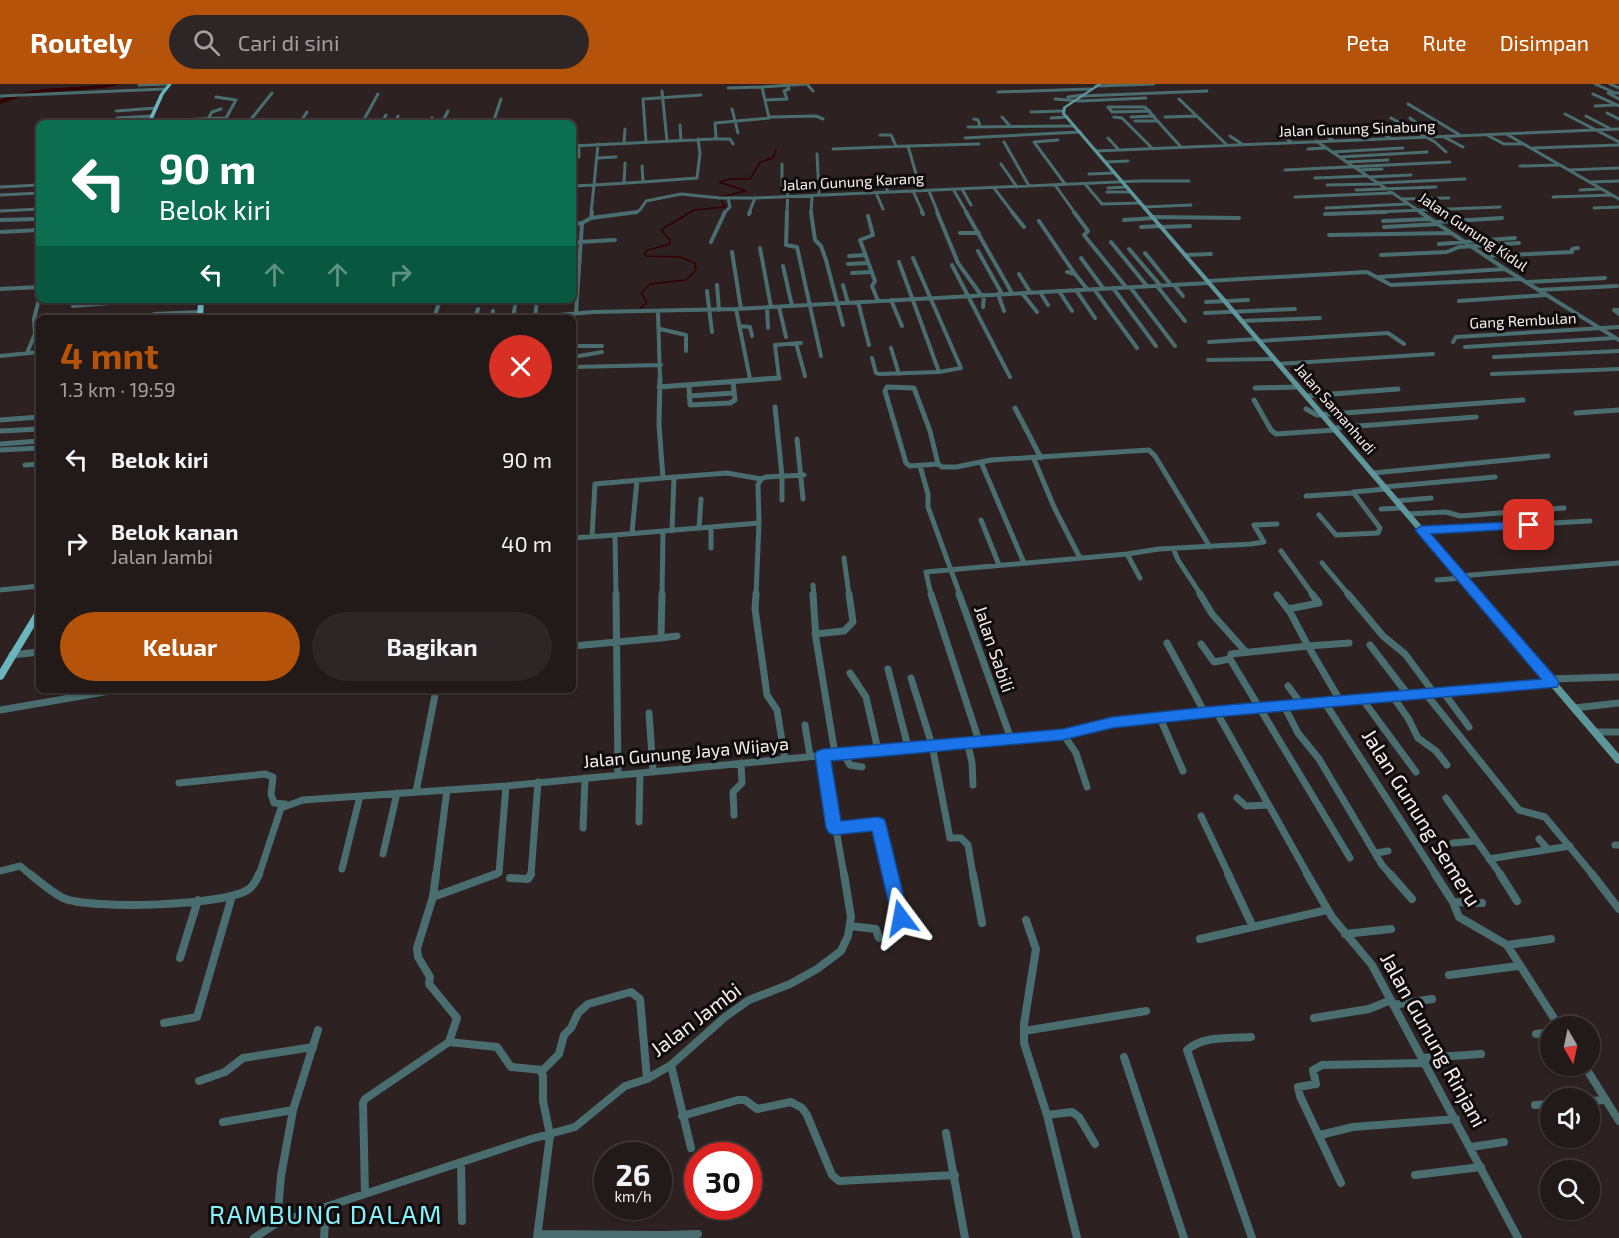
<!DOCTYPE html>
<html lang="id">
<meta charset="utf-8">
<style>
body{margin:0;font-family:"Exo 2",sans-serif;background:#2e2626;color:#f1f3f6;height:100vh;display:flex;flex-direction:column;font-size:22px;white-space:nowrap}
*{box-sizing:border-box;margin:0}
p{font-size:20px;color:#a2a0a2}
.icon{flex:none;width:33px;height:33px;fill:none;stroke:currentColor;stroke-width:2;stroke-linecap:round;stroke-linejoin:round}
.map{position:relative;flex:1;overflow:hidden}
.details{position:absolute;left:36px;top:231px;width:540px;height:378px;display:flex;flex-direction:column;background:#221919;border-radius:9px;box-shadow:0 2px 4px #0004,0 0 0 2px #3f3838}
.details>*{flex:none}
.guide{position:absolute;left:36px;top:36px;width:540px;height:183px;border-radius:9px;box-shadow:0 2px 4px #0004,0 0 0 2px #3f3838;background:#0b6e4f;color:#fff;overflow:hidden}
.needle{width:39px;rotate:171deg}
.controls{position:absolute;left:1540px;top:932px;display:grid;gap:12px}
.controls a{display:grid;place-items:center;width:60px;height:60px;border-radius:50%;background:#221919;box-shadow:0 2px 4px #0004,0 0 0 2px #3f3838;font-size:30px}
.speed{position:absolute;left:594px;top:1058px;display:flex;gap:12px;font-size:30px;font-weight:700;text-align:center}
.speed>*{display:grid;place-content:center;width:78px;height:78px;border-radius:50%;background:#221919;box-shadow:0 2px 4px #0004,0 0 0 2px #3f3838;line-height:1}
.speed small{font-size:15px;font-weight:400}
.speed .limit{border:9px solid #d22;background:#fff;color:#111}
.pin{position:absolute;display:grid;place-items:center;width:51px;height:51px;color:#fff;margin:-26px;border-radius:12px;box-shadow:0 3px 9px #0006}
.me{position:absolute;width:66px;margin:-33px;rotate:347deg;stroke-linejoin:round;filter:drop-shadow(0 0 4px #0008)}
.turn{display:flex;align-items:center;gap:21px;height:126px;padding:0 24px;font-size:27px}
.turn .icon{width:78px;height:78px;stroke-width:2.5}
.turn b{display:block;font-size:42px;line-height:51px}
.lanes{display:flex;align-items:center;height:57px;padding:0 24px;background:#0003;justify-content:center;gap:30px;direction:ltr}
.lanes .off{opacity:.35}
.round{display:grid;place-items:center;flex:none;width:63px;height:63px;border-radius:32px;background:#2e2626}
.overview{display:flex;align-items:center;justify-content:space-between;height:102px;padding:0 24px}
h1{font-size:36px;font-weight:700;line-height:45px;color:#b45309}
.action{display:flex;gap:12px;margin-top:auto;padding:12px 24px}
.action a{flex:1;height:69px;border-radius:36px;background:#b45309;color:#fff;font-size:24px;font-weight:700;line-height:69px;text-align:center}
.action a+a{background:#2e2626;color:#f1f3f6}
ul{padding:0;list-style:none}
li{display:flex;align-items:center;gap:18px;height:84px;padding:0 24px}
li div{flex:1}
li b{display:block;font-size:22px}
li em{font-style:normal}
header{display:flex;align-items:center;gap:36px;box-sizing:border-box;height:84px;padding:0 30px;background:#b45309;color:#fff}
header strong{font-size:28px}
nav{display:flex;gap:33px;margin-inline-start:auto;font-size:21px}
.search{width:420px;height:54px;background:#2e2626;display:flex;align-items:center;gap:15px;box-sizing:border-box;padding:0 21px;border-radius:33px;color:#a2a0a2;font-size:22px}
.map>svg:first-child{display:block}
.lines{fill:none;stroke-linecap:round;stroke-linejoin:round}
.stream{stroke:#330002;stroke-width:1.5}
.river{fill:#330002;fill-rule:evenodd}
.street-far4{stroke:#4a6d70;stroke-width:3}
.street-far3{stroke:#4a6d70;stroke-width:4}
.street-far2{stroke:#4a6d70;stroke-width:5}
.street-far1{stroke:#4a6d70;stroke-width:7}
.street{stroke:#4a6d70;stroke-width:8}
.secondary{fill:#5d969b;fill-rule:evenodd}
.primary{fill:#6bb5bc;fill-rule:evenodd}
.route{fill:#1a73e8;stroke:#114b97;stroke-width:1.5}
.labels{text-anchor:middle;stroke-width:6;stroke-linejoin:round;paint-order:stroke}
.far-street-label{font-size:15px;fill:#f6eeee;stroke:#110c0c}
.street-label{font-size:18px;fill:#f6eeee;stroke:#110c0c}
.near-street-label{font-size:21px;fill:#f6eeee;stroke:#110c0c}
.near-quarter-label{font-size:26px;letter-spacing:1.5px;fill:#87f2fc;stroke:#110c0c}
</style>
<header>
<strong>Routely</strong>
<div class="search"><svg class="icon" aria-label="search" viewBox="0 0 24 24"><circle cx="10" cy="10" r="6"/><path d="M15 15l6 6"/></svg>Cari di sini</div>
<nav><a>Peta</a><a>Rute</a><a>Disimpan</a></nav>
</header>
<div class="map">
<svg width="1619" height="1154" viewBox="0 0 1619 1154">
<rect width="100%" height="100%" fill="#2d2121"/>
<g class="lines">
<path class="stream" d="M640,225L647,218L641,209L650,200L686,196L696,186L695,179L680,173L646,172L644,170L648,166L670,160V156L661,146L694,126L725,123L720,113L746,107L719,98L730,95H750L760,78L773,74L776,66"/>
<path class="river" d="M121,0L103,4L28,10L0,20V16L12,11L42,5Z"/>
<path class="street-far4" d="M807,0L813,7
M1595,0L1613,8
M1610,0L1619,4
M139,1L168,0
M1096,2L1154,0
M728,4L762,3
M662,7L667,57
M998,8L1091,5
M1619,9H1608L1619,15
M1593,10L1619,22
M0,12L165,5
M1081,12L1207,7
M1068,13L1083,11
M1055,15L1080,17L1146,14
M1179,15L1227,61
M765,16L787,15L784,7L789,5L787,1
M1408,20L1460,51
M1595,22L1615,21
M1108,23H1145L1181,63
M1108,23L1112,28L1150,27
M732,25L738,49
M116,27L156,24
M1031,28L1062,27
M1607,29L1619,35
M1565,30L1619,58
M1586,32L1609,44
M770,33L816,32L823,35
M1002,33L1010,42
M1114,33L1122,34L1153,65
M1131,33L1154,32
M1165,33L1197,32
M117,34L152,32
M1051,34L1067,33
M1391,34L1435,58L1446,68
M208,35L212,28L221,25
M974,35L978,36L980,42
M150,37L226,34L236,16L216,13
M1135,37H1158
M111,39L150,37
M248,39L272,9
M300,39L307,28
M362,39L378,10
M382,39L386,31
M395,39L398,32
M430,39L432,34
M442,39L448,27
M493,39L501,15
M680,41L681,56
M1408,42H1420L1410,34
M968,43L1074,42
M1372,43L1390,54
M1318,46L1332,56
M1281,50L1291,58
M880,51H891L896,62
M1487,51L1504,60H1522
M1508,51L1619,115
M1230,52L1242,60
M1444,53L1463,63
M965,54L1080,48
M1108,54L1119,66
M713,55H730L733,60
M1058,56L1034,58L1065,100
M1316,57L1422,129
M646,58L643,15L701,11
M1004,58L1029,102
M624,59L625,45
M579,61V73
M573,62L713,55L716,53L715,39L769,34L762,3L806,0
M908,62L979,60
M1533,64L1619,61
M833,65L908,62L921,107
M1308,65L1324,64
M1096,67L1619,45
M1332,68L1403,64
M817,70L819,111
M1339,73L1427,68
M597,74L616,73
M1106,78L1128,77
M1346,78L1388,76
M782,80V101L788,105L787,129
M1001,80L1017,103
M1520,82L1559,81
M1285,86L1450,78
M1359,86L1382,85
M1569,86L1619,84
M1089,90L1115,89
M1369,93L1411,91
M1315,94L1366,92
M883,96L888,108
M643,98L697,94L700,69L698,55
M1590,98L1619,97
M624,99L625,79
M1378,99L1465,95
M1085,100L1102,120L1140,119
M1055,101L1075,129
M1327,101L1378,100
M573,102L594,101L598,60
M0,103L39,101
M994,104L1013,129
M1108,104L1127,103
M953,105L967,129
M962,105L971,121
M1356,106L1436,103
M1580,106L1601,105
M913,107L923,129
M929,107L938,129
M1107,108H1131
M876,109L883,125
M0,111L39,109
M1295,113L1392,109
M1553,113L1612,111
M1401,115L1449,114
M1144,123L1191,121
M1326,124L1407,120
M1594,124L1619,123
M0,127L39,125
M591,129L594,101L643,98L642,82
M635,129L640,126L646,117L681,110L720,114H755L1139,97H1189
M724,129L730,123L728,114
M749,129L755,114
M811,129L812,112
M1349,129L1500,123"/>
<path class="street-far3" d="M787,128L786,161L797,163L821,272
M811,128L815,156L821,162L826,176L843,241
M922,128L923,130
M937,128L958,179L981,211
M966,128L1012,209
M1012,128L1024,143
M1074,128L1088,147L1084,151L1126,203
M1420,128L1505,185L1619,256
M749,130L750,128
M1325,130L1386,128
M868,132L873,151L860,156L875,197L872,202L878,217
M1153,133L1239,134
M591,134L592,128
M0,136L39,135
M1124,136L1154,134
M1039,137L1075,190
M1383,137L1430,135
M1437,138L1502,134
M573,140L582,139L591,134L637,128
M1141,143L1160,142
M1161,143L1190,142
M1384,143L1438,140
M0,148L39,146
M960,149H979
M1329,151L1451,149
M579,158L615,156
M711,158L725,128
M1111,158L1147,202
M1439,160L1515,154
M760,164L771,223
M1129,165L1160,201
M978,167L1002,210
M732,168L741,225
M1145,169L1171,201
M1185,171L1211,170
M1381,171L1447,168L1459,163L1519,159
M849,172L865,171
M1487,172L1572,168V165L1578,164
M1081,174L1103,204
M899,178L939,288
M848,180L868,179
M952,181L1010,293
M783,182L792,222
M1067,188L1075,190L1087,205
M852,189L872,188
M1019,190L1030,208
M1378,193L1505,185
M1207,197L1367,188L1391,201L1520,195
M1527,198L1605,194
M717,201L719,226
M843,201L848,219
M1174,201L1183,212
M1157,202L1185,237
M1130,203L1175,262
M1113,204L1156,262
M0,205L39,203
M1094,205L1137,264
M1076,206L1095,234
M1538,206L1617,202
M707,207L712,248
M1059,207L1072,227
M1040,208L1048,221
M1022,209L1037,228
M998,210L1004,227
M891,216L902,242
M201,217L211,216
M1459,217L1545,211
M38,218L74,216
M858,218L869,261
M1206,218L1248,216
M73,222L149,216
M767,223L768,244
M779,223L786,253
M983,223L984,211
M736,225L750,295
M1619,226H1614L1619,230
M658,228L660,295
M576,229L582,139
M1205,229L1295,225
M154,230L201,228
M434,234L440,216
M475,234L478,225
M492,234L493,227
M513,234L516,216
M523,234L593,228L736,225L1209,199
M535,234L537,216
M1242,237L1320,234
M739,242L750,243L752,252
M660,245L686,251V267
M1259,257L1388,249L1404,260
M1209,258L1257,255
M1453,258L1456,253L1619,243
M796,259L805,292
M573,262H602
M1465,263L1614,254
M891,264L899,290
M27,269L35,250L34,235L39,215
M0,272L39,268
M573,273L602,268
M1494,273L1619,267
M872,274L876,289L880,290L939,288L961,284L913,174
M1208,276L1274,275
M1278,280L1433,270
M573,283L661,281
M1492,290L1619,285
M759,295L779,294L775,261L801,259"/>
<path class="street-far2" d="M689,301L690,321L730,319L735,316L733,297
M659,303L779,294
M887,303L914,304L930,347L938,380L910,382L906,379L885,307Z
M1255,304L1298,303
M689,312L734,309
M1306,312L1398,305
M1254,316L1271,346L1276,350L1335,346
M775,323L782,392V416
M1015,324L1041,374
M1306,325L1317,331L1523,316
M1576,329L1619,326
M0,336L39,333
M1333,344L1476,333
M0,347L39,345
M797,355L803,415
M0,360L39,357
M0,366L39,364
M1034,375L1054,423L1080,474
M981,378L1024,479
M938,380L942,383H956L991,376L1149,366L1155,372L1210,463
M25,381L39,380
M920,382L928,410V423L960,511
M1373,389L1548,372
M663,394L727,389L761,395
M1384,403L1495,393
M1306,412L1353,409
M1396,417L1431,414
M1381,425L1402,424
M1408,430L1446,428L1460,432L1564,424
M1319,431L1336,451L1378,449L1380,444L1353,408L1386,405
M981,436L999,481
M711,444V464
M699,445L701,415
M1421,446L1590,437
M672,447L674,393
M632,449L637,396
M615,451L759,439
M592,453L595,400L663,394L659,341L660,294
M573,454L615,451L616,511
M1173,464L1178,476L1201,511
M1281,467L1313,511
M1127,470L1140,494
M844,474L849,511
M1322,479L1349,511
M1460,492L1619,479
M1437,496L1462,494
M813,501L814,511
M0,506L39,502
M662,511L663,447
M756,511L759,439L758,401L761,395L766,393L804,391
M931,511L926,488L1127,470L1159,465L1251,460L1264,458L1254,441L1277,440"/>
<path class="street-far1" d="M616,510L618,691
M756,510L755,525L767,611L777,626L785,675
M813,510L816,555L835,670
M931,510L979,657
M959,510L1011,655
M1200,510L1212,530L1246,568
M1348,510L1383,552L1405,570L1434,609
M1277,511L1290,528L1308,562L1349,559
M1288,525L1319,519L1312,510
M815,550L844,547L853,538L849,510
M661,554L677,552
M1167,559L1205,629
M1201,560L1214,578L1230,575L1231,570L1308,562L1341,618
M1370,561L1409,612
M573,562L661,554L662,510
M12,571L39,568
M1230,575L1350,774
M888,585L908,663
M850,589L866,613L878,666
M911,594L932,661L950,754H961L968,761L973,791
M1549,595L1619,593
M1288,602L1302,621
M1444,609L1469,643
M1426,610L1519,726L1545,733L1593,791
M1393,613L1408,634L1418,654L1436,667L1447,681
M1363,616L1416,688
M1325,619L1436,791
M1284,622L1298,649L1319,675L1382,781L1391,791
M1574,624L1619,619
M0,626L116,606
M1216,627L1308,791
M649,629L653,687
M1160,634L1183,687
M805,641L810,672
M1595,648H1619
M1063,650L1076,669L1087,703
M967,658L972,678L973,701
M843,669L850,681L862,683
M823,671L844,791
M179,699L265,690L273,693L271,710L274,719L285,720
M416,708L436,606
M1237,714L1246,722L1268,721
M1446,714L1501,791
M734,731L733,708L742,699L741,679
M1201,732L1229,791
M639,738L640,689
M583,744L585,694
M834,744L878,740L891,791
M1539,755L1547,764
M1453,759L1476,757
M1615,761H1619
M1376,769L1388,767
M383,770L397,709
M1489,775L1570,762
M342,785L360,712
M0,787L20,782L31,791
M259,791L281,724L303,716L506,702L932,661L1031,654L1063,650L1112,639L1216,627L1552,599
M436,791L447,706
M492,791L499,789L506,702
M531,791L538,698"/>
<path class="street" d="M30,790C40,798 51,808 63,814C91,826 226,822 249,805C254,801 257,795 259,790
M436,790L433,813L417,864L418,873L430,893L429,900L457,934L449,958
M890,790L901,834
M973,790L982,839
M1228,790L1253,843
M1307,790L1332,833L1372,881L1518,1154
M1390,790L1412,815
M1435,790L1453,818L1459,833L1507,861L1559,942
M1500,790L1517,817
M1592,790L1619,825
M510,794L528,795L531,790
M433,813L496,790
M1453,818L1482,819
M1026,836L1036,865L1024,940V959L1047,1031L1077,1154
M850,842L876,845L879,854
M1345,850L1391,845
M1200,855L1327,826
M1507,861L1551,855
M180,874L198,816
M1449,891L1518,882
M1393,921L1432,915
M1314,934L1369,925L1391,916
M164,939L197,933L232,812
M1024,947L1146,927
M1536,950L1551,948
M1251,953C1230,955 1204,951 1187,966L1252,1154
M449,958L497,963L511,983L543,986L559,970L564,951L571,944L578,929L588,920L631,908L640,915L647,995
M1124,973L1184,1154
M1423,974L1481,970
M671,981L691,1064
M1584,981L1619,1037
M199,997L225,988L243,974L313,963
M1590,1017L1606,1016
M1535,1021L1551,1020
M1047,1031L1072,1028L1079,1033L1095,1060
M682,1032L738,1016H745L757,1025L791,1018L802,1024L807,1031L832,1091L839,1097L955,1091
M223,1038L293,1026
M946,1049L965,1154
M1320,1051L1353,1043L1456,1035
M1471,1063L1504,1058
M461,1079L462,1137
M1415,1091L1481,1083
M1341,1099L1300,1012L1298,1003L1316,1000L1313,986L1322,981L1424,979
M365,1110L363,1019L365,1015L449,958
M277,1139L281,1092L293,1026L318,946
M538,1150L665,1151V1154
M665,1151L698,1150
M254,1154L277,1139L531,1055L575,1043L625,1002L647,995L671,981L725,933L749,916L790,900L817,885L841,867L848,852L851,833L844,790
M324,1154L326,1124
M537,1154L550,1051L543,1017V992L540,986"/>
<path class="secondary" d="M1098,0H1102L1066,24L1065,29L1619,670V680L1616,679L1062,30L1063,23Z"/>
<path class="primary" d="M168,0H172L164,10L151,39H147L160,10Z
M198,216H204L203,234H197Z
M39,525V535L3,595L0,596V585L36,526Z"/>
</g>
<path class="route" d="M1529,437L1533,438V444L1431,450L1557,595L1559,599L1557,603L1216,633L1112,644L1063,656L831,677L841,737L878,733L884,735L886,740L909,834L907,839L901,842L895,839L892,834L872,747L834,751L829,749L826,744L815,671L817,667L823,665L1063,645L1112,633L1216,622L1541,595L1415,446L1421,442Z"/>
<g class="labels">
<g class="far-street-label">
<text transform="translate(1357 45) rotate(-2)" y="5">Jalan Gunung Sinabung</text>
<text transform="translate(853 98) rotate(-3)" y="5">Jalan Gunung Karang</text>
<text transform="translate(1473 148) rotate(34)" y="5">Jalan Gunung Kidul</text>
<text transform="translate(1523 237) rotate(-3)" y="5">Gang Rembulan</text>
<text transform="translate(1335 325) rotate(49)" y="5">Jalan Samanhudi</text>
</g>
<g class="street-label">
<text transform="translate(994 565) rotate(71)" y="6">Jalan Sabili</text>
<text transform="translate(686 669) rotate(-5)" y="6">Jalan Gunung Jaya Wijaya</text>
</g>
<g class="near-street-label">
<text transform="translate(1421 734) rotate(58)" y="7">Jalan Gunung Semeru</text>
<text transform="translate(696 936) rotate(-37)" y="7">Jalan Jambi</text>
<text transform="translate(1433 956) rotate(61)" y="7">Jalan Gunung Rinjani</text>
</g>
<g class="near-quarter-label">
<text x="326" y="1140">RAMBUNG DALAM</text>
</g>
</g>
</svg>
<div class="controls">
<a><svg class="needle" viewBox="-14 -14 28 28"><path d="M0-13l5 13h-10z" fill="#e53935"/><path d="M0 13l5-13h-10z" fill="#a2a0a2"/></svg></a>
<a><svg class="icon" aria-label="sound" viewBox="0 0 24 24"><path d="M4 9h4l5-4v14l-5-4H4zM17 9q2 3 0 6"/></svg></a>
<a><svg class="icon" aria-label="search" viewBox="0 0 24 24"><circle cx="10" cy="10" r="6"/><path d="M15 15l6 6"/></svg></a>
</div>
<div class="speed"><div>26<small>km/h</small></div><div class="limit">30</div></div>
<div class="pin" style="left:1529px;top:441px;background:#d93025"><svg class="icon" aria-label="arrive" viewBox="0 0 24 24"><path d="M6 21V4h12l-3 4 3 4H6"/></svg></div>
<svg class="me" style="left:901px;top:834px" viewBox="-20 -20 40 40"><path d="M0-17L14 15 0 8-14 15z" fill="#1a73e8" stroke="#fff" stroke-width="4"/></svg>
<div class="guide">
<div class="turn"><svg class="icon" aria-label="left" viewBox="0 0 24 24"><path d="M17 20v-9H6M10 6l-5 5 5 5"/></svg><div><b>90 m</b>Belok kiri</div></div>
<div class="lanes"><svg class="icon" aria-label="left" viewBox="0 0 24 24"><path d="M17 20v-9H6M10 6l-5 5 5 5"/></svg><svg class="icon off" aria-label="ahead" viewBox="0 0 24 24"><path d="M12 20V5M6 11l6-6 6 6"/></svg><svg class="icon off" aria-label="ahead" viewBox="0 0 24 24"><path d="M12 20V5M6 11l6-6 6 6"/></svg><svg class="icon off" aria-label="right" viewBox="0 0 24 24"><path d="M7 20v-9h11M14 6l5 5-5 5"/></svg></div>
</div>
<section class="details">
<div class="overview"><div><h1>4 mnt</h1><p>1.3 km · 19:59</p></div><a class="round" style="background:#d93025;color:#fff"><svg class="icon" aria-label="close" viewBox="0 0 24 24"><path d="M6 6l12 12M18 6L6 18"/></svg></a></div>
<ul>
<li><svg class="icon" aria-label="left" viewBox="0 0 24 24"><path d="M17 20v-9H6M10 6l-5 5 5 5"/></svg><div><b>Belok kiri</b></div><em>90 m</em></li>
<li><svg class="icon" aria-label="right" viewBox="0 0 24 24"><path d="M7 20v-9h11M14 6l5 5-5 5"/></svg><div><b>Belok kanan</b><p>Jalan Jambi</p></div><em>40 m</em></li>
</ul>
<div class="action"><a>Keluar</a><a>Bagikan</a></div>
</section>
</div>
